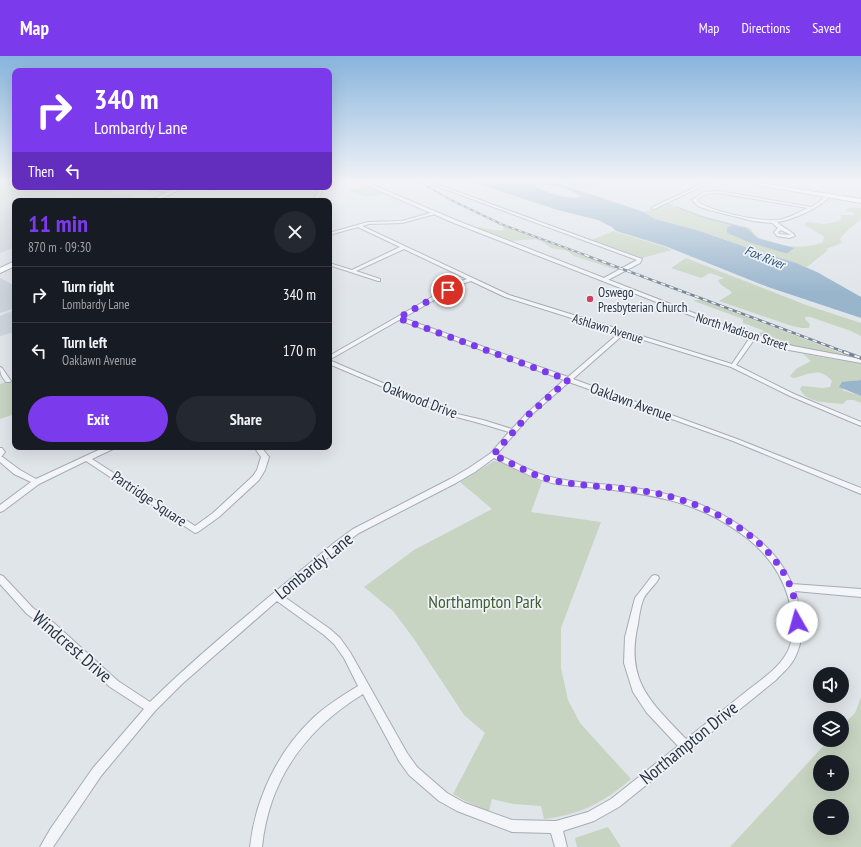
<!DOCTYPE html>
<meta charset="utf-8">
<style>
body{margin:0;font-family:"PT Sans Narrow",sans-serif;background:#242831;color:#f1f3f6;height:100vh;display:flex;flex-direction:column;font-size:15px;white-space:nowrap}
*{box-sizing:border-box;margin:0}
p{font-size:13px;color:#9ea1a6}
.icon{flex:none;width:22px;height:22px;fill:none;stroke:currentColor;stroke-width:2;stroke-linecap:round;stroke-linejoin:round}
.map{position:relative;flex:1;overflow:hidden}
.panel{position:absolute;left:12px;top:142px;width:320px;height:252px;display:flex;flex-direction:column;background:#171b24;border-radius:8px;box-shadow:0 4px 16px #0002}
.panel>*{flex:none}
.banner{position:absolute;left:12px;top:12px;width:320px;height:122px;border-radius:8px;box-shadow:0 4px 16px #0002;background:#7c3aed;color:#fff;overflow:hidden}
.fabs{position:absolute;left:813px;top:611px;display:grid;gap:8px}
.fabs a{display:grid;place-items:center;width:36px;height:36px;border-radius:50%;background:#171b24;box-shadow:0 4px 16px #0002;font-size:20px}
.pin{position:absolute;display:grid;place-items:center;width:34px;height:34px;color:#fff;margin:-17px;border:2px solid #fff;border-radius:50%;box-shadow:0 1px 4px #0007}
.me{position:absolute;width:44px;margin:-22px;rotate:353deg;stroke-linejoin:round;filter:drop-shadow(0 0 3px #0008)}
.turn{display:flex;align-items:center;gap:14px;height:84px;padding:0 16px;font-size:18px}
.turn .icon{width:52px;height:52px;stroke-width:2.5}
.turn b{display:block;font-size:28px;line-height:34px}
.then{display:flex;align-items:center;height:38px;padding:0 16px;background:#0003;gap:8px;font-size:15px}
.round{display:grid;place-items:center;flex:none;width:42px;height:42px;border-radius:21px;background:#242831}
.headline{display:flex;align-items:center;justify-content:space-between;height:68px;padding:0 16px}
h1{font-size:24px;font-weight:700;line-height:30px;color:#7c3aed}
.button{display:flex;gap:8px;margin-top:auto;padding:8px 16px}
.button a{flex:1;height:46px;border-radius:24px;background:#7c3aed;color:#fff;font-size:16px;font-weight:700;line-height:46px;text-align:center}
.button a+a{background:#242831;color:#f1f3f6}
ul{padding:0;list-style:none}
li{display:flex;align-items:center;gap:12px;height:56px;padding:0 16px;border-top:1px solid #363941}
li div{flex:1}
li b{display:block;font-size:15px}
li em{font-style:normal}
header{display:flex;align-items:center;gap:24px;box-sizing:border-box;height:56px;padding:0 20px;background:#7c3aed;color:#fff}
header strong{font-size:19px}
nav{display:flex;gap:22px;margin-inline-start:auto;font-size:14px}
.map>svg:first-child{display:block}
.built{fill:#ced4dc}
.green{fill:#c7d4c1;fill-rule:evenodd}
.water{fill:#99b5cc;fill-rule:evenodd}
.lines{fill:none;stroke-linecap:round;stroke-linejoin:round}
.stream{stroke:#99b5cc;stroke-width:1}
.minor-casing{stroke:#a5acb4;stroke-width:2}
.tertiary-casing{stroke:#a5acb4;stroke-width:2}
.secondary-casing{stroke:#a5acb4;stroke-width:2}
.minor{fill:#f3f5f8;fill-rule:evenodd}
.tertiary{fill:#f3f5f8;fill-rule:evenodd}
.secondary{fill:#fff;fill-rule:evenodd}
.rail-far2-casing{stroke:#798595;stroke-width:2}
.rail-far1-casing{stroke:#798595;stroke-width:2.5}
.rail-casing{stroke:#798595;stroke-width:3.5}
.rail-far2{stroke:#f0f3f7;stroke-width:1;stroke-dasharray:3.5;stroke-linecap:butt}
.rail-far1{stroke:#f0f3f7;stroke-width:1.5;stroke-dasharray:4.5;stroke-linecap:butt}
.rail{stroke:#f0f3f7;stroke-width:2;stroke-dasharray:5.5;stroke-linecap:butt}
.route{stroke:#7c3aed;stroke-width:7;stroke-dasharray:0 12.6}
.poi-dot{fill:#d63e5e;stroke:#f0f3f7;stroke-width:1.5}
.labels{text-anchor:middle;stroke-width:3.5;stroke-linejoin:round;paint-order:stroke}
.far-water-label{font-size:13px;font-style:italic;fill:#2f5579;stroke:#f0f3f7}
.far-poi-label{font-size:13px;fill:#283342;stroke:#f0f3f7;text-anchor:start}
.far-street-label{font-size:13px;fill:#283342;stroke:#f0f3f7}
.street-label{font-size:15px;fill:#283342;stroke:#f0f3f7}
.near-street-label{font-size:18px;fill:#283342;stroke:#f0f3f7}
.near-park-label{font-size:18px;fill:#3f5f34;stroke:#f0f3f7}
</style>
<header>
<strong>Map</strong>
<nav><a>Map</a><a>Directions</a><a>Saved</a></nav>
</header>
<div class="map">
<svg width="861" height="791" viewBox="0 0 861 791">
<rect width="100%" height="100%" fill="#e0e5ea"/>
<path class="built" d="M0,125H15V131H96L101,134L115,135L111,137L132,140L121,145H15V191L0,197Z
M0,222L15,230V252L0,257Z
M15,254V276L0,280V260Z"/>
<path class="green" d="M0,125H15V131H67L58,135L16,137L11,139L0,148Z
M570,125H605L586,133H577L575,131L565,127Z
M95,131L115,135L111,137L132,140L121,145H68L79,140L76,139C85,136 93,142 106,137L94,132Z
M367,131L384,138L367,141L349,135L351,133Z
M54,136H57L34,145H23L28,141L26,140H16L9,145L10,146L8,147L9,148H2L16,138Z
M668,147L706,161L750,172C752,174 753,177 756,179C769,191 808,194 823,186L824,181L822,179L804,169L807,166L824,168L839,165L841,163L840,159H854V157L845,155L850,151L861,152V163C854,170 845,175 840,183L842,187L826,193L828,194L807,211L757,195L698,174L655,163L644,156Z
M479,171C488,173 495,175 504,174L503,171H508L618,212L614,213L574,200L567,195L551,192L543,186L535,183L511,185L477,172Z
M613,175L665,191L672,194L642,202L592,184Z
M686,202L806,249L861,267V280L851,275L810,261H806L805,263L810,268L809,272H802L792,270L719,245L732,237C728,231 721,232 718,224L724,222L710,217L701,222L671,212Z
M695,244H702L854,302L802,293L757,279L756,278L765,275L743,267V263L694,245Z
M803,298L861,308V324H856L842,334L861,340V347L854,344H847L843,348C830,346 806,348 800,333L802,330L823,332L830,331L832,325C819,309 807,320 793,322L790,320L796,313L811,305Z
M15,323V358L0,363V328Z
M494,405L500,406L542,426L531,456L601,466L561,572V612L568,644L580,667L631,723C604,746 580,759 544,763L541,750L513,748L492,743L489,755L465,745L453,738L485,677L464,659L414,583L393,555L364,531L414,494L492,453L460,426Z
M861,641V791H730L829,684H842V670L855,657ZM820,706H842V728H820ZM820,750H842V772H820Z
M608,771L621,791H577L575,782Z"/>
<path class="water" d="M469,125H540L550,127L547,125H551L644,156L655,163L697,174L757,195L796,207L817,216L861,241V262L768,231L665,190L616,175L612,171L598,164L558,154ZM535,128C549,128 571,132 581,141C567,144 547,136 534,130Z
M732,169L747,172L757,182L794,192L788,197H785L751,187L727,177V172Z
M861,324V340L839,331L842,326Z"/>
<g class="lines">
<path class="stream" d="M677,151L699,160L737,170"/>
<g class="minor-casing">
<path id="minor" d="M423,125H428L642,203L640,207L606,225H602V223L637,204Z
M708,125H713L654,153L651,152Z
M849,125H861V127Z
M133,131H143L174,136L172,137Z
M198,131L214,132L224,131L214,134Z
M319,131H323L320,140L315,145H311L316,140Z
M719,135L811,151L819,146L827,139L830,140C820,152 792,164 777,166C783,172 791,174 795,180L789,182L777,180L774,176L778,172L772,167L753,165L709,154L698,150L692,144L704,136ZM719,137L808,152C799,156 789,162 779,164C763,166 708,156 696,144L706,138ZM781,174L791,179L779,178L778,176Z
M434,156H435V158L402,167L368,168L362,170L509,239L732,308L751,280H755L756,281L736,309L794,338L861,366V370L790,340L731,311L624,278L573,323L737,383L861,432V438L733,385L569,326L530,360L497,398C515,406 532,417 551,421C573,427 597,427 620,430C668,436 711,446 750,477C768,490 783,507 792,528L861,533V541L795,535C802,557 806,584 793,605C788,613 781,618 776,624L619,751L594,765L563,775L567,791H555L551,777L512,776L457,755L439,745L409,719L399,705L363,638C306,673 269,723 262,791H250C255,744 277,697 311,664C325,650 342,640 358,630L344,602L334,588L324,579L277,545L182,628L155,655L101,720L53,791H40L51,772L93,712L144,653L110,631L48,573L27,558L0,528V519L3,520L33,552L54,567L118,625L150,646C208,589 272,539 334,487L353,473L450,423L469,412L491,397L509,376L479,367L449,359L329,308V304L453,357L483,364L512,373L526,358L564,324L399,264L329,304V300L458,226L467,223L404,193L356,215L380,223V225H378L329,209V207L352,214L400,191L358,171L329,179V177L368,166L402,165ZM471,225L505,241L619,277L568,321L403,262L462,228ZM494,402C513,411 531,422 552,427C567,430 582,430 597,432C655,439 699,445 747,482C767,498 782,518 789,544C793,560 796,584 785,600C776,614 761,624 748,634C727,651 707,667 686,683C650,645 625,625 638,568C639,561 640,552 643,544C646,536 655,530 659,522L658,520L655,519L652,520L635,542L625,581L624,607L633,636L647,657L678,690L611,743L588,756L556,765L512,764L465,747L447,737L417,711L407,697L350,596L340,582L330,573L283,540L340,491L359,477L456,427L475,416Z
M0,311L2,312L11,325L10,326H6C2,321 0,318 0,311Z
M105,391H114L113,393L92,403L195,470L213,457L253,420L257,414L261,401L254,391H261L269,401L265,414L259,424L219,461L198,476L195,477L86,405L39,428L3,455L0,456V449L31,426L14,418L0,406V392H2L5,396L2,400H1L20,414L36,423Z"/>
</g>
<g class="tertiary-casing">
<path id="tertiary" d="M357,125H363L458,165L727,270L793,290L861,303V307L789,294L723,272L454,167Z"/>
</g>
<g class="secondary-casing">
<path id="secondary" d="M735,125H746L861,143V147Z
M179,131H185L156,145H149Z
M15,205V210L0,217V212Z"/>
</g>
<use href="#minor" class="minor"/>
<use href="#tertiary" class="tertiary"/>
<use href="#secondary" class="secondary"/>
<g class="rail-far2-casing">
<path id="rail-far2" d="M418,125L451,144L501,168L588,200"/>
</g>
<g class="rail-far1-casing">
<path id="rail-far1" d="M585,199L847,297"/>
</g>
<g class="rail-casing">
<path id="rail" d="M844,296L861,302"/>
</g>
<use href="#rail-far2" class="rail-far2"/>
<use href="#rail-far1" class="rail-far1"/>
<use href="#rail" class="rail"/>
</g>
<linearGradient id="sky" x2="0" y2="1"><stop stop-color="#88b4dd"/><stop offset="0.53" stop-color="#f1f3f6"/><stop offset="1" stop-color="#f1f3f6" stop-opacity="0"/></linearGradient>
<rect width="861" height="236" fill="url(#sky)"/>
<g class="lines">
<path class="route" d="M448,234L398,262L568,324L528,359L493,399C512,407 531,419 552,424C587,432 624,430 660,438C720,451 798,496 797,566"/>
</g>
<circle class="poi-dot" cx="590" cy="243" r="4"/>
<g class="labels">
<g class="far-water-label">
<text transform="translate(765 201) rotate(22)" y="5">Fox River</text>
</g>
<g class="far-poi-label">
<text x="598" y="241">Oswego<tspan x="598" dy="15">Presbyterian Church</tspan></text>
</g>
<g class="far-street-label">
<text transform="translate(608 272) rotate(17)" y="5">Ashlawn Avenue</text>
<text transform="translate(742 275) rotate(18)" y="5">North Madison Street</text>
</g>
<g class="street-label">
<text transform="translate(420 344) rotate(21)" y="5">Oakwood Drive</text>
<text transform="translate(631 346) rotate(20)" y="5">Oaklawn Avenue</text>
<text transform="translate(149 443) rotate(34)" y="5">Partridge Square</text>
</g>
<g class="near-street-label">
<text transform="translate(314 510) rotate(-39)" y="6">Lombardy Lane</text>
<text transform="translate(72 591) rotate(41)" y="6">Windcrest Drive</text>
<text transform="translate(689 687) rotate(-39)" y="6">Northampton Drive</text>
</g>
<g class="near-park-label">
<text x="485" y="552">Northampton Park</text>
</g>
</g>
</svg>
<div class="fabs">
<a><svg class="icon" aria-label="sound" viewBox="0 0 24 24"><path d="M4 9h4l5-4v14l-5-4H4zM17 9q2 3 0 6"/></svg></a>
<a><svg class="icon" aria-label="layers" viewBox="0 0 24 24"><path d="M12 4l9 5-9 5-9-5zM3 14l9 5 9-5"/></svg></a>
<a>+</a>
<a>−</a>
</div>
<div class="pin" style="left:448px;top:234px;background:#d93025"><svg class="icon" aria-label="arrive" viewBox="0 0 24 24"><path d="M6 21V4h12l-3 4 3 4H6"/></svg></div>
<svg class="me" style="left:797px;top:566px" viewBox="-20 -20 40 40"><circle r="19" fill="#fff"/><path d="M0-13L10 11 0 6-10 11z" fill="#7c3aed"/></svg>
<div class="banner">
<div class="turn"><svg class="icon" aria-label="right" viewBox="0 0 24 24"><path d="M7 20v-9h11M14 6l5 5-5 5"/></svg><div><b>340 m</b>Lombardy Lane</div></div>
<div class="then">Then<svg class="icon" aria-label="left" viewBox="0 0 24 24"><path d="M17 20v-9H6M10 6l-5 5 5 5"/></svg></div>
</div>
<section class="panel">
<div class="headline"><div><h1>11 min</h1><p>870 m · 09:30</p></div><a class="round"><svg class="icon" aria-label="close" viewBox="0 0 24 24"><path d="M6 6l12 12M18 6L6 18"/></svg></a></div>
<ul>
<li><svg class="icon" aria-label="right" viewBox="0 0 24 24"><path d="M7 20v-9h11M14 6l5 5-5 5"/></svg><div><b>Turn right</b><p>Lombardy Lane</p></div><em>340 m</em></li>
<li><svg class="icon" aria-label="left" viewBox="0 0 24 24"><path d="M17 20v-9H6M10 6l-5 5 5 5"/></svg><div><b>Turn left</b><p>Oaklawn Avenue</p></div><em>170 m</em></li>
</ul>
<div class="button"><a>Exit</a><a>Share</a></div>
</section>
</div>
